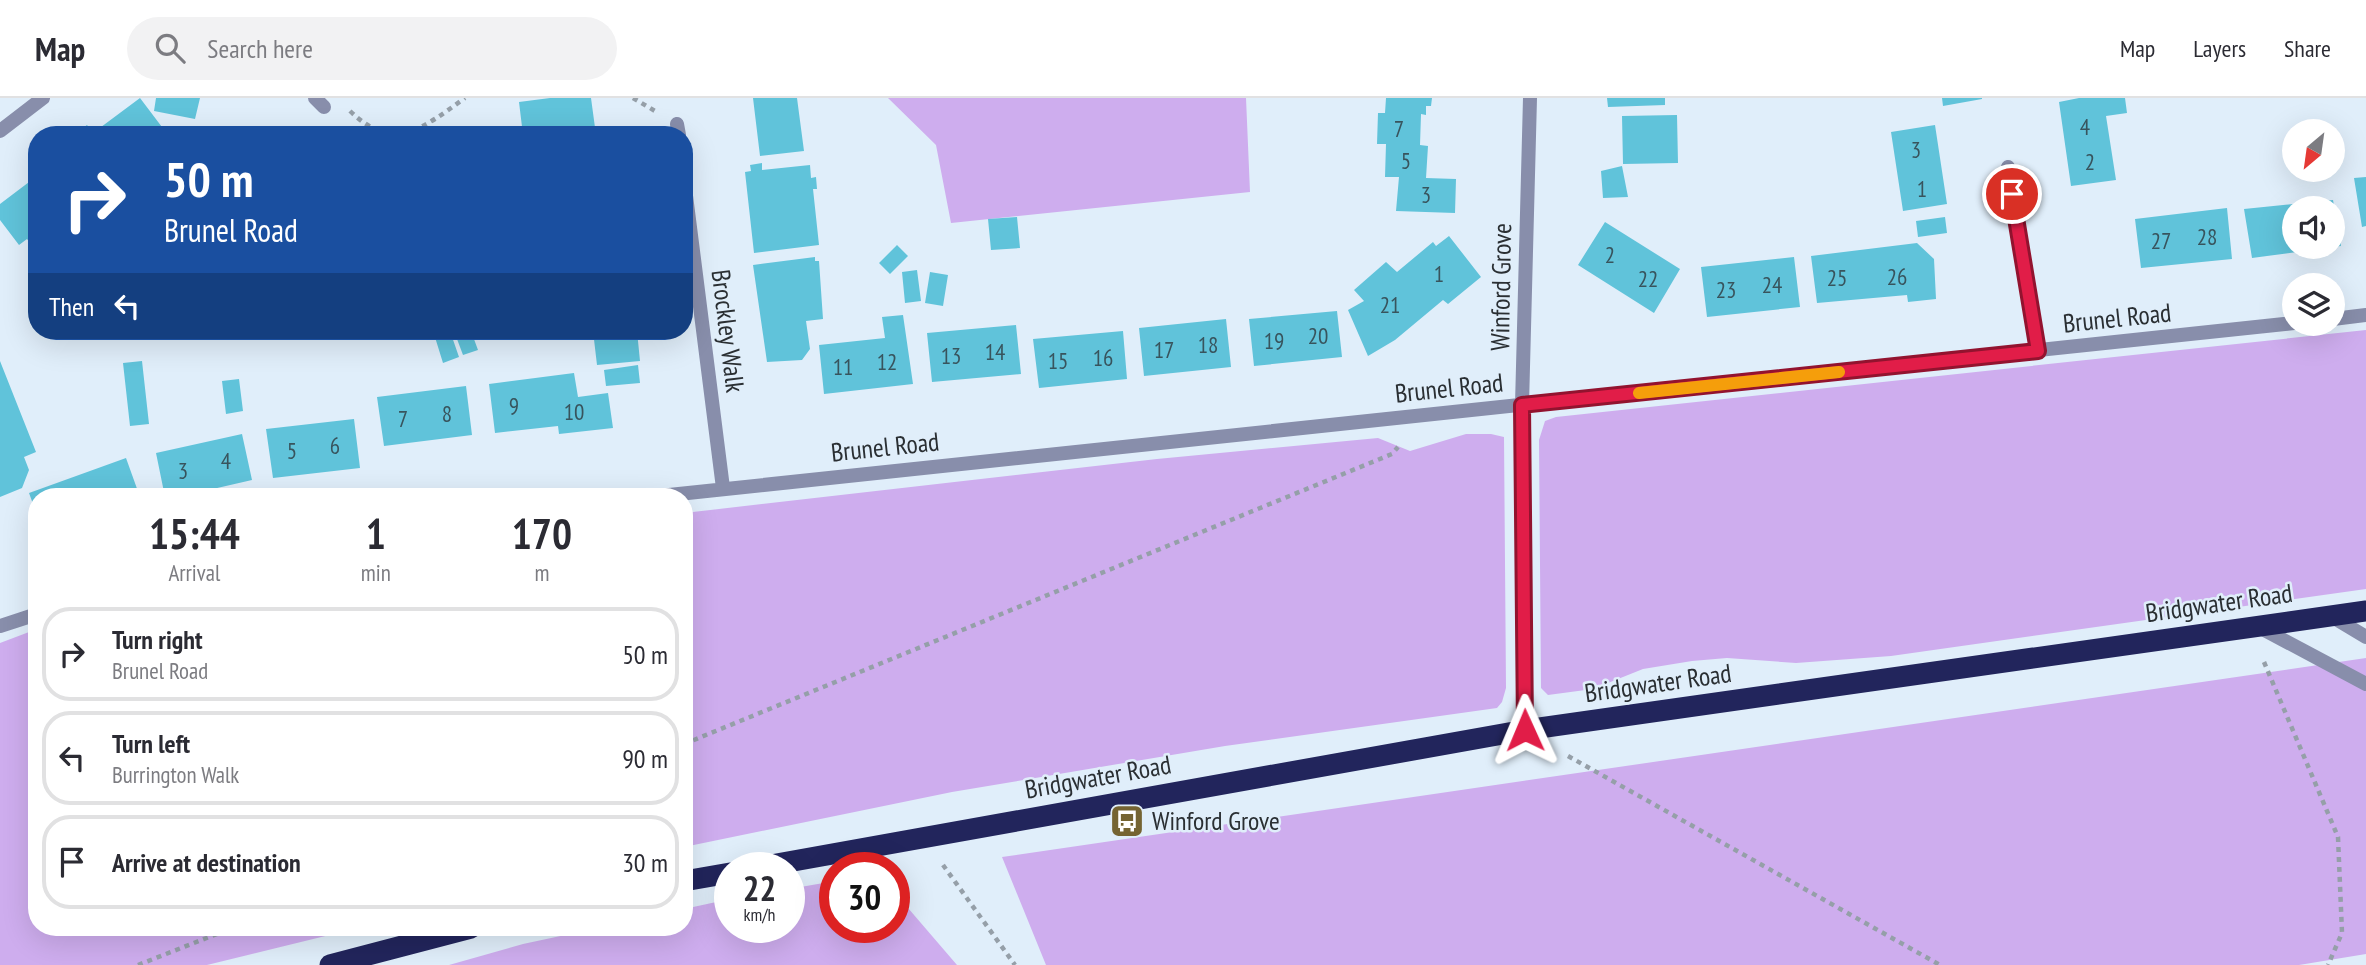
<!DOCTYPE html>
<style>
body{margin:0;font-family:"PT Sans Narrow",sans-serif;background:#f2f2f3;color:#2b2b33;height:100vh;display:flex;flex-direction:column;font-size:26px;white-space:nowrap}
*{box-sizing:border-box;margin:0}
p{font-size:23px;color:#7c7c81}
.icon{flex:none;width:38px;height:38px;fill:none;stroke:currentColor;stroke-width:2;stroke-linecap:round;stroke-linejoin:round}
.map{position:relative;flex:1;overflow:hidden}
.sheet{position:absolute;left:28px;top:390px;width:665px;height:448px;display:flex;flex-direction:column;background:#fff;border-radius:28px;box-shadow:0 7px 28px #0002}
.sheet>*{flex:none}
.hud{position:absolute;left:28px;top:28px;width:665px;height:214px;border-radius:28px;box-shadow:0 7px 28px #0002;background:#1a4fa0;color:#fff;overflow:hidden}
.needle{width:46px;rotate:209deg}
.buttons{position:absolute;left:2282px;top:21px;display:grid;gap:14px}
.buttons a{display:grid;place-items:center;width:63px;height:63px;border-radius:50%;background:#fff;box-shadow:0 7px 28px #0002;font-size:35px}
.speed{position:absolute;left:714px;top:754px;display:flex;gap:14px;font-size:35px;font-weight:700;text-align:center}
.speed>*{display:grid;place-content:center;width:91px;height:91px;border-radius:50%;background:#fff;box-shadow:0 7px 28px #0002;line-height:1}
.speed small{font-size:18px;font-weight:400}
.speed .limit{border:10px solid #d22;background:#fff;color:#111}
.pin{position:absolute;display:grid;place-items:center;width:60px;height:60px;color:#fff;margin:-30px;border:4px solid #fff;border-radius:50%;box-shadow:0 2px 7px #0007}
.me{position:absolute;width:77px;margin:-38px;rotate:359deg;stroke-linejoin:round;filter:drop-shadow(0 0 5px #0008)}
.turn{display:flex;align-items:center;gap:24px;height:147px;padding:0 21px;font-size:32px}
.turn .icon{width:91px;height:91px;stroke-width:2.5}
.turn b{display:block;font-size:49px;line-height:60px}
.then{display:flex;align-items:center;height:66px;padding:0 21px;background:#0003;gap:14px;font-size:26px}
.eta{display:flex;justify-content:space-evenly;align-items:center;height:119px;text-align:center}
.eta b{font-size:42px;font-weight:700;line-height:49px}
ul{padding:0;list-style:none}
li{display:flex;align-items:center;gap:21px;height:94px;margin:0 14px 10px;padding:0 7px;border:4px solid #e1e1e2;border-radius:28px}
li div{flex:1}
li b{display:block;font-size:26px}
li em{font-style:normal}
header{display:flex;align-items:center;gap:42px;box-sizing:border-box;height:98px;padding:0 35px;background:#fff;border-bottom:2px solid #e1e1e2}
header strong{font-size:33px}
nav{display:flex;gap:38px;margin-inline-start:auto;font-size:24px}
.search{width:490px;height:63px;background:#f2f2f3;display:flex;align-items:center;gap:18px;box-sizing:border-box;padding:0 24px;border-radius:38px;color:#7c7c81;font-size:26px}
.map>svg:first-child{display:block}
.green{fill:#ceadee}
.building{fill:#60c3da}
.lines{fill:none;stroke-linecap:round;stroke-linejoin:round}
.path{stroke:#959fa8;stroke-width:4.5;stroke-dasharray:5 5;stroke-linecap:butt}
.lane{stroke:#888eab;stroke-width:14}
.street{stroke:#888eab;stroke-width:14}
.highway{stroke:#22255c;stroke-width:21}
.route-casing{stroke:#92132f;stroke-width:18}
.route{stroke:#e11d48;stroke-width:12}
.slow{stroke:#f59e0b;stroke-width:12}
.labels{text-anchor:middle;stroke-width:5;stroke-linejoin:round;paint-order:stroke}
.number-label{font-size:23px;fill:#38545d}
.street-label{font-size:26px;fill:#2a2f33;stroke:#e0eefa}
.poi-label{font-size:26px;fill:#2a2f33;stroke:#e0eefa;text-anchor:start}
</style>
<header>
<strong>Map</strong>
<div class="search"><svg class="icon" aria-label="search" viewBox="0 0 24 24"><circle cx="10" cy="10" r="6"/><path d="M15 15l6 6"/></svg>Search here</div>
<nav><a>Map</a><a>Layers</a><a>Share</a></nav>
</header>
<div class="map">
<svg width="2366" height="867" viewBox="0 0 2366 867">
<rect width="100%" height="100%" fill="#e0eefa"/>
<path class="green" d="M888,0H1246L1250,94L951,125L936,47Z
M2366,232V491L1891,558L1796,565L1727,560L1692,563L1643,571L1593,591L1548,597L1541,590L1539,342L1545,323L1556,319Z
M1466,336H1491L1504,339L1506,590L1502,604L1497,610L1225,648L952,694L684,749V415L1157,361L1378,340L1410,353Z
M37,531V830H358L207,867H0V545Z
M2366,560V856L2299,867H1046L1002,759Z
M835,783V830H894V803L908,810L957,867H449L523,846L598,830H684V811L730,801V830H789V791Z"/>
<path class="building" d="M140,0L168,37H74L87,27L93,35Z
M156,0H200L195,21L154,13Z
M550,0H591L596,37H523L519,4Z
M753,0H797L804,53L760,58Z
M1386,0H1432L1431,8H1426V17L1421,16L1420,47L1428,48L1426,80L1456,81L1455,115L1396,113L1399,79H1385L1386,46H1377L1378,15H1385Z
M1607,0H1665V7L1608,9Z
M1942,0H1982V1L1943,8Z
M2079,0H2125L2127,15L2106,18L2116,82L2071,88L2059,4Z
M1677,17L1678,65L1623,66L1622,18Z
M1935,27L1947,106L1903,113L1891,34Z
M762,65V72L810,67L811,80L816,79L817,91H813L819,147L754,155L745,74L751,73L750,67Z
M1622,68L1628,99L1603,100L1601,73Z
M37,78V154L27,141L19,147L0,122V106Z
M2366,79V128L2362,129L2354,80Z
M2333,102L2341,148L2333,149V110H2294V149L2327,150L2252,160L2244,111Z
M2227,110L2232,161L2141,170L2135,121Z
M1017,119L1020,150L991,152L988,121Z
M1945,119L1947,135L1918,139L1916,123Z
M1605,124L1680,171L1654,215L1578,167Z
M1449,138L1481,179L1448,206L1443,202L1395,242L1368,258L1348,212L1364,203L1354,192L1386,164L1397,174L1433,144L1436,148Z
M1917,145L1934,161L1936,201L1908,204L1907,197L1817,205L1811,158Z
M897,147L908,158L890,176L879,165Z
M815,159V163H819L823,221L806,223L810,251L802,262L767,264L753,167Z
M1794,159L1800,209L1707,219L1701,169Z
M917,172L921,203L905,205L902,174Z
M930,174L948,177L943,208L925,205Z
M1337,213L1342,259L1254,268L1249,221Z
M903,217L913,286L824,296L819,247L885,240L882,219Z
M1226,221L1231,269L1144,278L1139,230Z
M1016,227L1021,276L932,284L927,235Z
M444,233H450L459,259L443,265L434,236Z
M454,233H471L478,252L463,257Z
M593,233H637L640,263L597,267Z
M1123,233L1127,281L1039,290L1033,241Z
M0,263L36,354L24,359L29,372L22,390L0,399Z
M142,263L149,326L130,328L123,265Z
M638,267L640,285L606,288L604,272Z
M574,275L578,299L608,295L613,330L559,336L558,328L495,335L489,286Z
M239,281L243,313L226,316L222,283Z
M466,288L472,337L384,348L377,299Z
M354,321L360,370L273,380L266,331Z
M242,336L252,382L178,399H165L156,355Z
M126,360L140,399H37L36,414L29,395Z"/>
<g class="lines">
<path class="path" d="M633,0L655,13
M350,13C394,56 424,29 465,0
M2264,564L2338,739L2342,835L2328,867
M684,646L1392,356L1398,349
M1568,658L1940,867
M943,767L1015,867
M138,867L232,830"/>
<path class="lane" d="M2331,518L2366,539
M2259,529L2366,586"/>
<path class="street" d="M315,0L324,9
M677,26L679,37
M0,33L43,0
M2008,69L2038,253
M684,82L723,390
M2333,221L2366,217
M650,399L2294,225
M0,528L37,516
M1525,632L1522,307L1530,0"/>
<path class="highway" d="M754,770L1525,632L2366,513
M684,783L730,775
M330,867L471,830"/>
</g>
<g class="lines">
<g class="route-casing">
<path id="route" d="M1525,632L1522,307L2038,253L2012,96"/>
</g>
<use href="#route" class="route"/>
<path class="slow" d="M1639,295L1839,274"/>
</g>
<defs>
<g id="bus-square" transform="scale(1.75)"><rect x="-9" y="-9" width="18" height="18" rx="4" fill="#756432" stroke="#e0eefa"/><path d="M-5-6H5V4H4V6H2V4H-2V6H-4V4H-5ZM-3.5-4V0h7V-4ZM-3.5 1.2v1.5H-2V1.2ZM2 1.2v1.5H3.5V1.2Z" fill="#fff"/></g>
</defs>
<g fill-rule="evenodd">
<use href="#bus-square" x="1127" y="723"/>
</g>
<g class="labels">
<g class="number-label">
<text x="2085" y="37">4</text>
<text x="1399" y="39">7</text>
<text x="1916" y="60">3</text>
<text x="1406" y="71">5</text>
<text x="2090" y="72">2</text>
<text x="1922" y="99">1</text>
<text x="1426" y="105">3</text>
<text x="2207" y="147">28</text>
<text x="2161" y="151">27</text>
<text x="1610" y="165">2</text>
<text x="1439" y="184">1</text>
<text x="1897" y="187">26</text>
<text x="1837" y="188">25</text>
<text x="1648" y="189">22</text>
<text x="1772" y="195">24</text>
<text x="1726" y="200">23</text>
<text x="1390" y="215">21</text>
<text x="1318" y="246">20</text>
<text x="1274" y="251">19</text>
<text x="1208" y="255">18</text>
<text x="1164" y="260">17</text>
<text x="995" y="262">14</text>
<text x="951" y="266">13</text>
<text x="1103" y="268">16</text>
<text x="1058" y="271">15</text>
<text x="887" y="272">12</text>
<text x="843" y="277">11</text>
<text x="514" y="316">9</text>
<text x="574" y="322">10</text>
<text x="447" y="324">8</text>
<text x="403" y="329">7</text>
<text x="335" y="356">6</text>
<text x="292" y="361">5</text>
<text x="226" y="371">4</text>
<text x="183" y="381">3</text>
</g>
<g class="street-label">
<text transform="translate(1501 189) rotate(-89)" y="9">Winford Grove</text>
<text transform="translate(2117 220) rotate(-6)" y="9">Brunel Road</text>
<text transform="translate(728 233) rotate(83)" y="9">Brockley Walk</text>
<text transform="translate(1449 290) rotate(-6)" y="9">Brunel Road</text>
<text transform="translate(885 349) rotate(-6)" y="9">Brunel Road</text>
<text transform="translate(2219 505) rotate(-8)" y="9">Bridgwater Road</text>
<text transform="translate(1658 585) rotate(-8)" y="9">Bridgwater Road</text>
<text transform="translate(1098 679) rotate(-10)" y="9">Bridgwater Road</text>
</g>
<g class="poi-label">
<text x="1152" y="732">Winford Grove</text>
</g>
</g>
</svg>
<div class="buttons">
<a><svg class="needle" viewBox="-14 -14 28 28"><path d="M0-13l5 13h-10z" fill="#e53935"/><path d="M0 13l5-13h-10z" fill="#7c7c81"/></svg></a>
<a><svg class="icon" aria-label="sound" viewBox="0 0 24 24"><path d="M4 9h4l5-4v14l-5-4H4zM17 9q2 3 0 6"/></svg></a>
<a><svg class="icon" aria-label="layers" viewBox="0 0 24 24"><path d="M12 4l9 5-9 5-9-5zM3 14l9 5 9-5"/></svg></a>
</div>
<div class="speed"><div>22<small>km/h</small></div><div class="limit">30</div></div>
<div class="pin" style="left:2012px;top:96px;background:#d93025"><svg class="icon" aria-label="arrive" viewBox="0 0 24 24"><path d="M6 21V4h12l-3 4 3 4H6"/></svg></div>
<svg class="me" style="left:1525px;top:632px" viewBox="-20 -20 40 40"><path d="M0-17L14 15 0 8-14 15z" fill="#e11d48" stroke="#fff" stroke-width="4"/></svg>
<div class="hud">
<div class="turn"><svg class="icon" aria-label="right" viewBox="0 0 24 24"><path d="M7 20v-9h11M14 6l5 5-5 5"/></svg><div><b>50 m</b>Brunel Road</div></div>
<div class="then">Then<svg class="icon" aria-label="left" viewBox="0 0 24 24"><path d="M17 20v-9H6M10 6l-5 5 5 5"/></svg></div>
</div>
<section class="sheet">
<div class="eta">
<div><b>15:44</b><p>Arrival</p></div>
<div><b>1</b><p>min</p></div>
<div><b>170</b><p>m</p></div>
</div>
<ul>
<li><svg class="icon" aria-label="right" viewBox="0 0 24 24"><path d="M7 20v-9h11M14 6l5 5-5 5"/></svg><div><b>Turn right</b><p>Brunel Road</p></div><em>50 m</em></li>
<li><svg class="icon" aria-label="left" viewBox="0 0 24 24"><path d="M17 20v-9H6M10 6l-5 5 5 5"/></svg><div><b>Turn left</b><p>Burrington Walk</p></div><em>90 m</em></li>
<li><svg class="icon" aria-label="arrive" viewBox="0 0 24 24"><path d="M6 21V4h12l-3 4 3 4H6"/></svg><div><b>Arrive at destination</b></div><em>30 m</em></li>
</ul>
</section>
</div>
